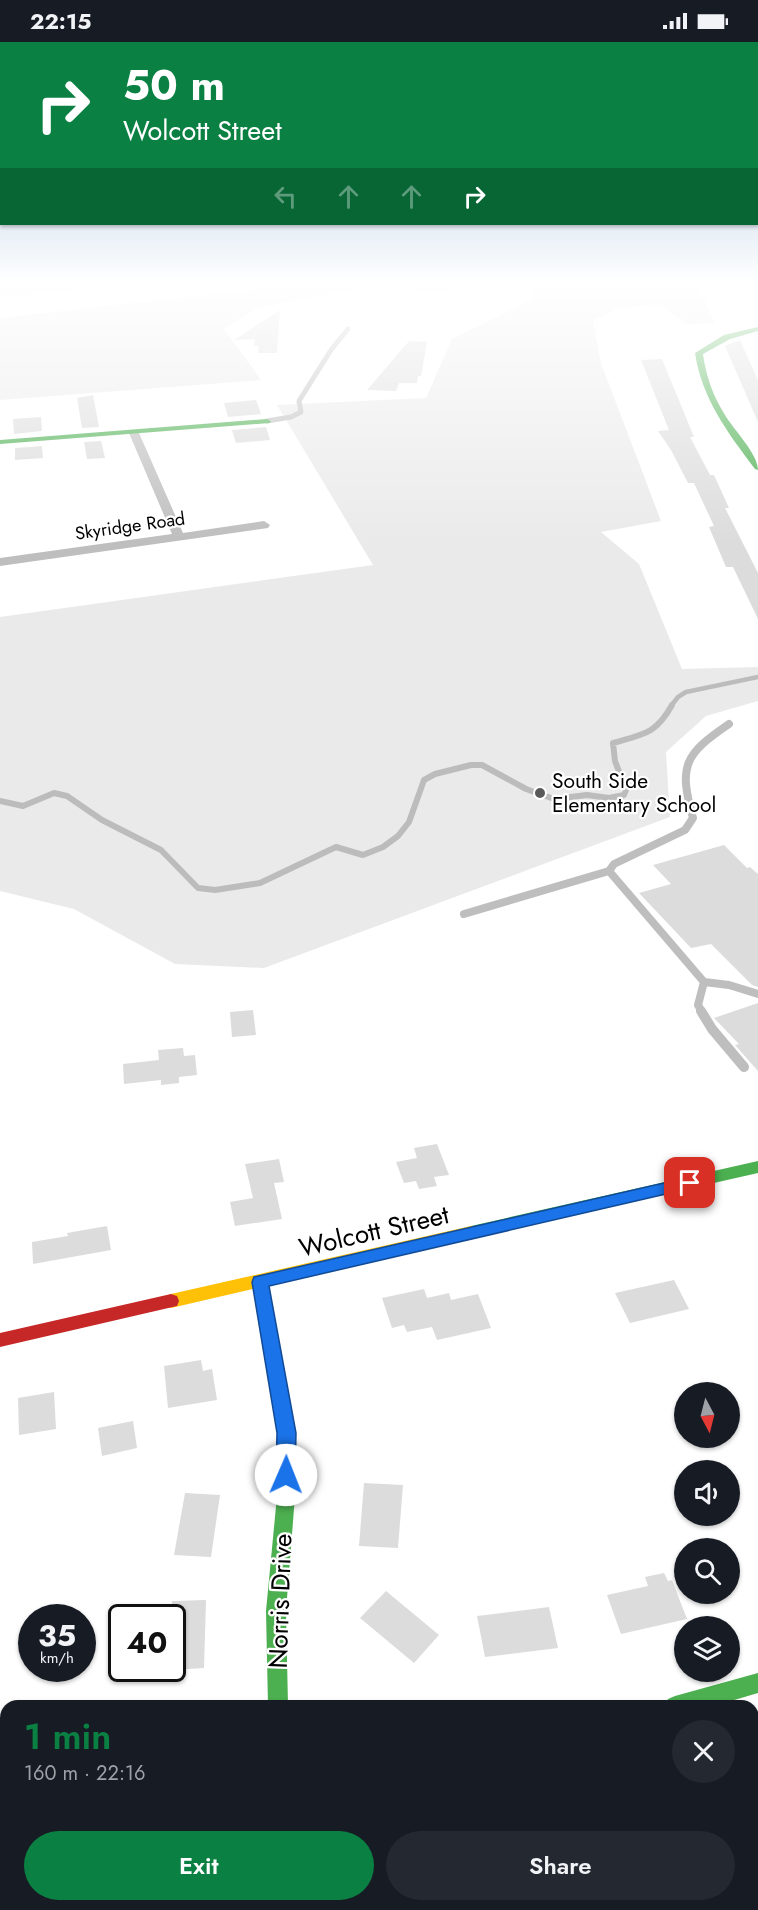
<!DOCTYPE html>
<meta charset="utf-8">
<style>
body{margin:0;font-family:Jost,sans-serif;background:#242831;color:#f1f3f6;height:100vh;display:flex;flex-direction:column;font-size:22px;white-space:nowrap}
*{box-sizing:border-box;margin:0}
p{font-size:20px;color:#9ea1a6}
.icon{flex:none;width:33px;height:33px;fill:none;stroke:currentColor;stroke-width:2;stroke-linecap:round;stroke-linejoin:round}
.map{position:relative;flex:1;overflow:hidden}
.side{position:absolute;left:0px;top:1658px;width:759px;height:212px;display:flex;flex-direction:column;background:#171b24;border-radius:18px 18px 0 0;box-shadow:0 2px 4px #0004}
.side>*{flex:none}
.top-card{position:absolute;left:0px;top:0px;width:759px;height:183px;box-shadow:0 2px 4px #0004;background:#0b8043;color:#fff;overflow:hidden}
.needle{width:39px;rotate:173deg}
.fabs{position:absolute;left:674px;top:1340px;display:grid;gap:12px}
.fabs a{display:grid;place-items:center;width:66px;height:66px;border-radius:50%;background:#171b24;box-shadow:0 2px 4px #0004;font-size:30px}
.speed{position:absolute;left:18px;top:1562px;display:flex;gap:12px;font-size:30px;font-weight:700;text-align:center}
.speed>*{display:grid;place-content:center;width:78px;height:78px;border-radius:50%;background:#171b24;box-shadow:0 2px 4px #0004;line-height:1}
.speed small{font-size:15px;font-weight:400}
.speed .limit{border:3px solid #111;border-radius:9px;background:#fff;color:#111}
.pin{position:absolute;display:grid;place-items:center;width:51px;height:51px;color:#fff;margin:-26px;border-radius:12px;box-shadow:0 3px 9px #0006}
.me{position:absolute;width:66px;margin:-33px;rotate:1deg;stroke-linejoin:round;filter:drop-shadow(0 0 4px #0008)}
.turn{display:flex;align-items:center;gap:21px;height:126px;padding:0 24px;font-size:27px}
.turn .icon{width:78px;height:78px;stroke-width:2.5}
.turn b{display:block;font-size:42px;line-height:51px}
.lanes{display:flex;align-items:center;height:57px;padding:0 24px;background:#0003;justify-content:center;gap:30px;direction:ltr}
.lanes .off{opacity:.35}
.round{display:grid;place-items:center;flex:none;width:63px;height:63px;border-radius:32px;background:#242831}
.overview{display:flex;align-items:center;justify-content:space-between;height:102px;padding:0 24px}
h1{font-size:36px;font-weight:600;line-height:45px;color:#0b8043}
.button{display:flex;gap:12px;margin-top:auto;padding:12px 24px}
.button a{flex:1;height:69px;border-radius:36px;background:#0b8043;color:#fff;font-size:24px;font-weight:600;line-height:69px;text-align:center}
.button a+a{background:#242831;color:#f1f3f6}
.status{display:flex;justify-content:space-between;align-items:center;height:42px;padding:0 30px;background:#171b24;direction:ltr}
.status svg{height:16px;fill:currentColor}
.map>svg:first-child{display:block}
.green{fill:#eaeaea}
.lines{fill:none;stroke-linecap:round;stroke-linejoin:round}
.stream-far1{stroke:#bcbcbc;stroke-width:4.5}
.stream{stroke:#bcbcbc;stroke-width:6}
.building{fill:#dcdcdc}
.lane-far2{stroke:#bebebe;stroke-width:5}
.lane-far1{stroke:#bebebe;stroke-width:8}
.lane{stroke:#bebebe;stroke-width:10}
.street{fill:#bebebe;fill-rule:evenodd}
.fast{fill:#4caf50;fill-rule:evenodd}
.slow{fill:#ffc107;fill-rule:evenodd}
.jam{fill:#c62828;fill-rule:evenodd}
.route{fill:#1a73e8;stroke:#114b97;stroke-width:1.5}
.poi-dot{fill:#595959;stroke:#fff;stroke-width:2}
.labels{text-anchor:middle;stroke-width:4.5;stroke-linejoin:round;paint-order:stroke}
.far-street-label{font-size:18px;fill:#000;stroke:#fff}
.poi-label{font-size:21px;fill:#000;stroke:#fff;text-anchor:start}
.near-street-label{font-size:26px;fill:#000;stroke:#fff}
</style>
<div class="status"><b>22:15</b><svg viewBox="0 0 49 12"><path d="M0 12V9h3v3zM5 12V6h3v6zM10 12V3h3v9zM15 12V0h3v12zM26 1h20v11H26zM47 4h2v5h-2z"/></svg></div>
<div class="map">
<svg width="758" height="1868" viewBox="0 0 758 1868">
<rect width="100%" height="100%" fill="#fff"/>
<path class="green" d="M0,239H163L0,255Z
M330,239H489L432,251L396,244L345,249L259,265L224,287L261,338L0,358V276Z
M524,239H696L715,281L686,282L660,262L616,267L593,279L601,321L661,479L601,490L639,522L682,627L758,625V659L706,674L666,710L670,775L264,926L175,922L74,867L0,849V575L373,523L277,363L426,356L452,297L535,256Z"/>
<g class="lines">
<path class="stream-far1" d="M671,664L678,655L686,650L758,635"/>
<path class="stream" d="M0,759L23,764L54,751L67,754L102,778L161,808L198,846L215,848L260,841L336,805L363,813L383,805L398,794L409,780L424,738L435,732L471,723H482L526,747L554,757L587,753L609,756L624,753L626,748L615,719L613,701C644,692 656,692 672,663"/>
</g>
<path class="building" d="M280,268L277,311H258L259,304H254L255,297L234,298Z
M740,298L758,338V380L725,304Z
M409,299L427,300L421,334H418L417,341H399L396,349L367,348Z
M662,317L694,395H690L710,433H714L729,466H725L758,531V577L733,525H726L709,485L714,484L694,441H688L671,408L658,389L669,388L641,318Z
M93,353L99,385L82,386L77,356Z
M256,358L261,372L228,375L224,361Z
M41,375L42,389L14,392L13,377Z
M266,385L270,398L236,401L232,388Z
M101,399L105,416L87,417L84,400Z
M42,404L43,416L15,418V406Z
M724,803L747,826L750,825L758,832V945L752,943L711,902L691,906L639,851L671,842L653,823Z
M758,961V1029L735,1003L739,1002L714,976Z
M253,968L256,993L232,995L230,970Z
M183,1006L184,1014L195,1013L197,1033L179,1035V1041L161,1043V1038L124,1042L123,1022L159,1018L158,1008Z
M437,1102L449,1133L434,1135L437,1144L419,1147L416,1139L404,1141L396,1120L417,1116L414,1106Z
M279,1117L284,1140L274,1141L282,1177L235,1184L230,1160L253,1156L245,1122Z
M107,1184L111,1208L33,1222L32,1200L68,1194L67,1191Z
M674,1238L689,1267L630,1281L615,1251Z
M424,1247L427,1256L449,1251L451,1258L478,1252L491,1286L437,1298L432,1285L407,1290L404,1283L392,1286L382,1256Z
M201,1318L203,1329L212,1327L217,1358L168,1366L164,1324Z
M54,1350L56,1387L19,1393L18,1356Z
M133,1379L137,1406L102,1414L98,1386Z
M364,1441L403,1443L398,1506L359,1504Z
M185,1451L220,1453L211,1515L174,1513Z
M664,1531L668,1539L672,1538L687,1577L621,1592L607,1553L648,1544L645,1535Z
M386,1549L439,1593L414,1621L360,1576Z
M206,1558L204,1626L172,1628V1559Z
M549,1565L558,1606L485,1615L477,1574Z"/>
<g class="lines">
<path class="lane-far2" d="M267,379L291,375L301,370L299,359L331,308L348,287"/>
<path class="lane-far1" d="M609,829L704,940L729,943L758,952
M464,872L609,829L614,822L685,788L693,776C678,723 685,712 729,682
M702,970L698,963L704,940"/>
<path class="lane" d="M701,969L712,987L744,1025"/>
<path class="street" d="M134,388L139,391L183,491L264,479L270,483L268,486L0,524V516L172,492L129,391Z
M270,1863H300V1868H270Z"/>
<path class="fast" d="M758,285V289L730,297L703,312C706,334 713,354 725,373C734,388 758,412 758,428L755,427C728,391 702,357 695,311L724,293Z
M267,377L271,379L270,381L0,402V398Z
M758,1119V1131L471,1196L465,1194L463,1190L465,1186L471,1184Z
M260,1233L266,1235L268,1240L295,1391V1454L286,1569L288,1664H268L266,1569L277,1454V1391L252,1240L254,1235Z
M758,1631V1651L714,1664H665L668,1657L675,1654Z"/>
<path class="slow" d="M471,1184L477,1186L479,1190L477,1194L471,1196L171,1266L165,1264L163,1259L165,1254L171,1252Z"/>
<path class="jam" d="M171,1252L177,1254L179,1259L177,1264L0,1305V1291Z"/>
</g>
<linearGradient id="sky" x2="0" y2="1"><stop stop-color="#96b7d6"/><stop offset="0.48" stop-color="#fff"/><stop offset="1" stop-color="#fff" stop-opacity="0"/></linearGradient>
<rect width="758" height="501" fill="url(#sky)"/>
<path class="route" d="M690,1135L696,1137L698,1141L696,1145L269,1244L296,1391L295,1433L292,1439L286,1441L279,1439L276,1433L277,1391L252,1240L254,1235Z"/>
<circle class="poi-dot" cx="540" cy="751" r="6"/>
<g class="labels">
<g class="far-street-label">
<text transform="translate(130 484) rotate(-8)" y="6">Skyridge Road</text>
</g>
<g class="poi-label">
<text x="552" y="746">South Side<tspan x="552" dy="24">Elementary School</tspan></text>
</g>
<g class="near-street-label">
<text transform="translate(374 1189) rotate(-13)" y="9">Wolcott Street</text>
<text transform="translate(280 1559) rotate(-88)" y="9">Norris Drive</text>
</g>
</g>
</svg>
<div class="fabs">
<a><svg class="needle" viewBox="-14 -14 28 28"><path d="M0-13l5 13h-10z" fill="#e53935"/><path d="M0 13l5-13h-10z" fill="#9ea1a6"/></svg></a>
<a><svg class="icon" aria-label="sound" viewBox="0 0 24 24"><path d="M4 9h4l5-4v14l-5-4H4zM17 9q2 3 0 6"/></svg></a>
<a><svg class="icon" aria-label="search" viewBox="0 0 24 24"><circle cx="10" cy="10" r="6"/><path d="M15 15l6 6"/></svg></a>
<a><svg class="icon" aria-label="layers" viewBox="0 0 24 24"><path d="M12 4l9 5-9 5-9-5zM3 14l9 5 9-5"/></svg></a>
</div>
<div class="speed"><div>35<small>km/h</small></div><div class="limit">40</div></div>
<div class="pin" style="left:690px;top:1141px;background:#d93025"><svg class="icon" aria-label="arrive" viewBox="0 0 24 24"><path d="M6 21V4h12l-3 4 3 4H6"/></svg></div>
<svg class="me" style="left:286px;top:1433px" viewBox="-20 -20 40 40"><circle r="19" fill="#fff"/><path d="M0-13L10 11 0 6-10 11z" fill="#1a73e8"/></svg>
<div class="top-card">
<div class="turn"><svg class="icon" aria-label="right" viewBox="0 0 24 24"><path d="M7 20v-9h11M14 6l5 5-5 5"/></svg><div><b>50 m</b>Wolcott Street</div></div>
<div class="lanes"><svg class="icon off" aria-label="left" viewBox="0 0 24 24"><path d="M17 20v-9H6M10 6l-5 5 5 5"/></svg><svg class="icon off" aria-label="ahead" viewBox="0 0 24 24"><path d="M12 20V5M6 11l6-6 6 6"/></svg><svg class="icon off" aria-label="ahead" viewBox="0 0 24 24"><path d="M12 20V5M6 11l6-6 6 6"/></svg><svg class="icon" aria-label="right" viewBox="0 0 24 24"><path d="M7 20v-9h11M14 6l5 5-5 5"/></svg></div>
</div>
<section class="side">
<div class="overview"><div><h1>1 min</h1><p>160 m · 22:16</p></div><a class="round"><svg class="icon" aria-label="close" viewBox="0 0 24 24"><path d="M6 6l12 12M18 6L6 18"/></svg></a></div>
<div class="button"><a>Exit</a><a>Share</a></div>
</section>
</div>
